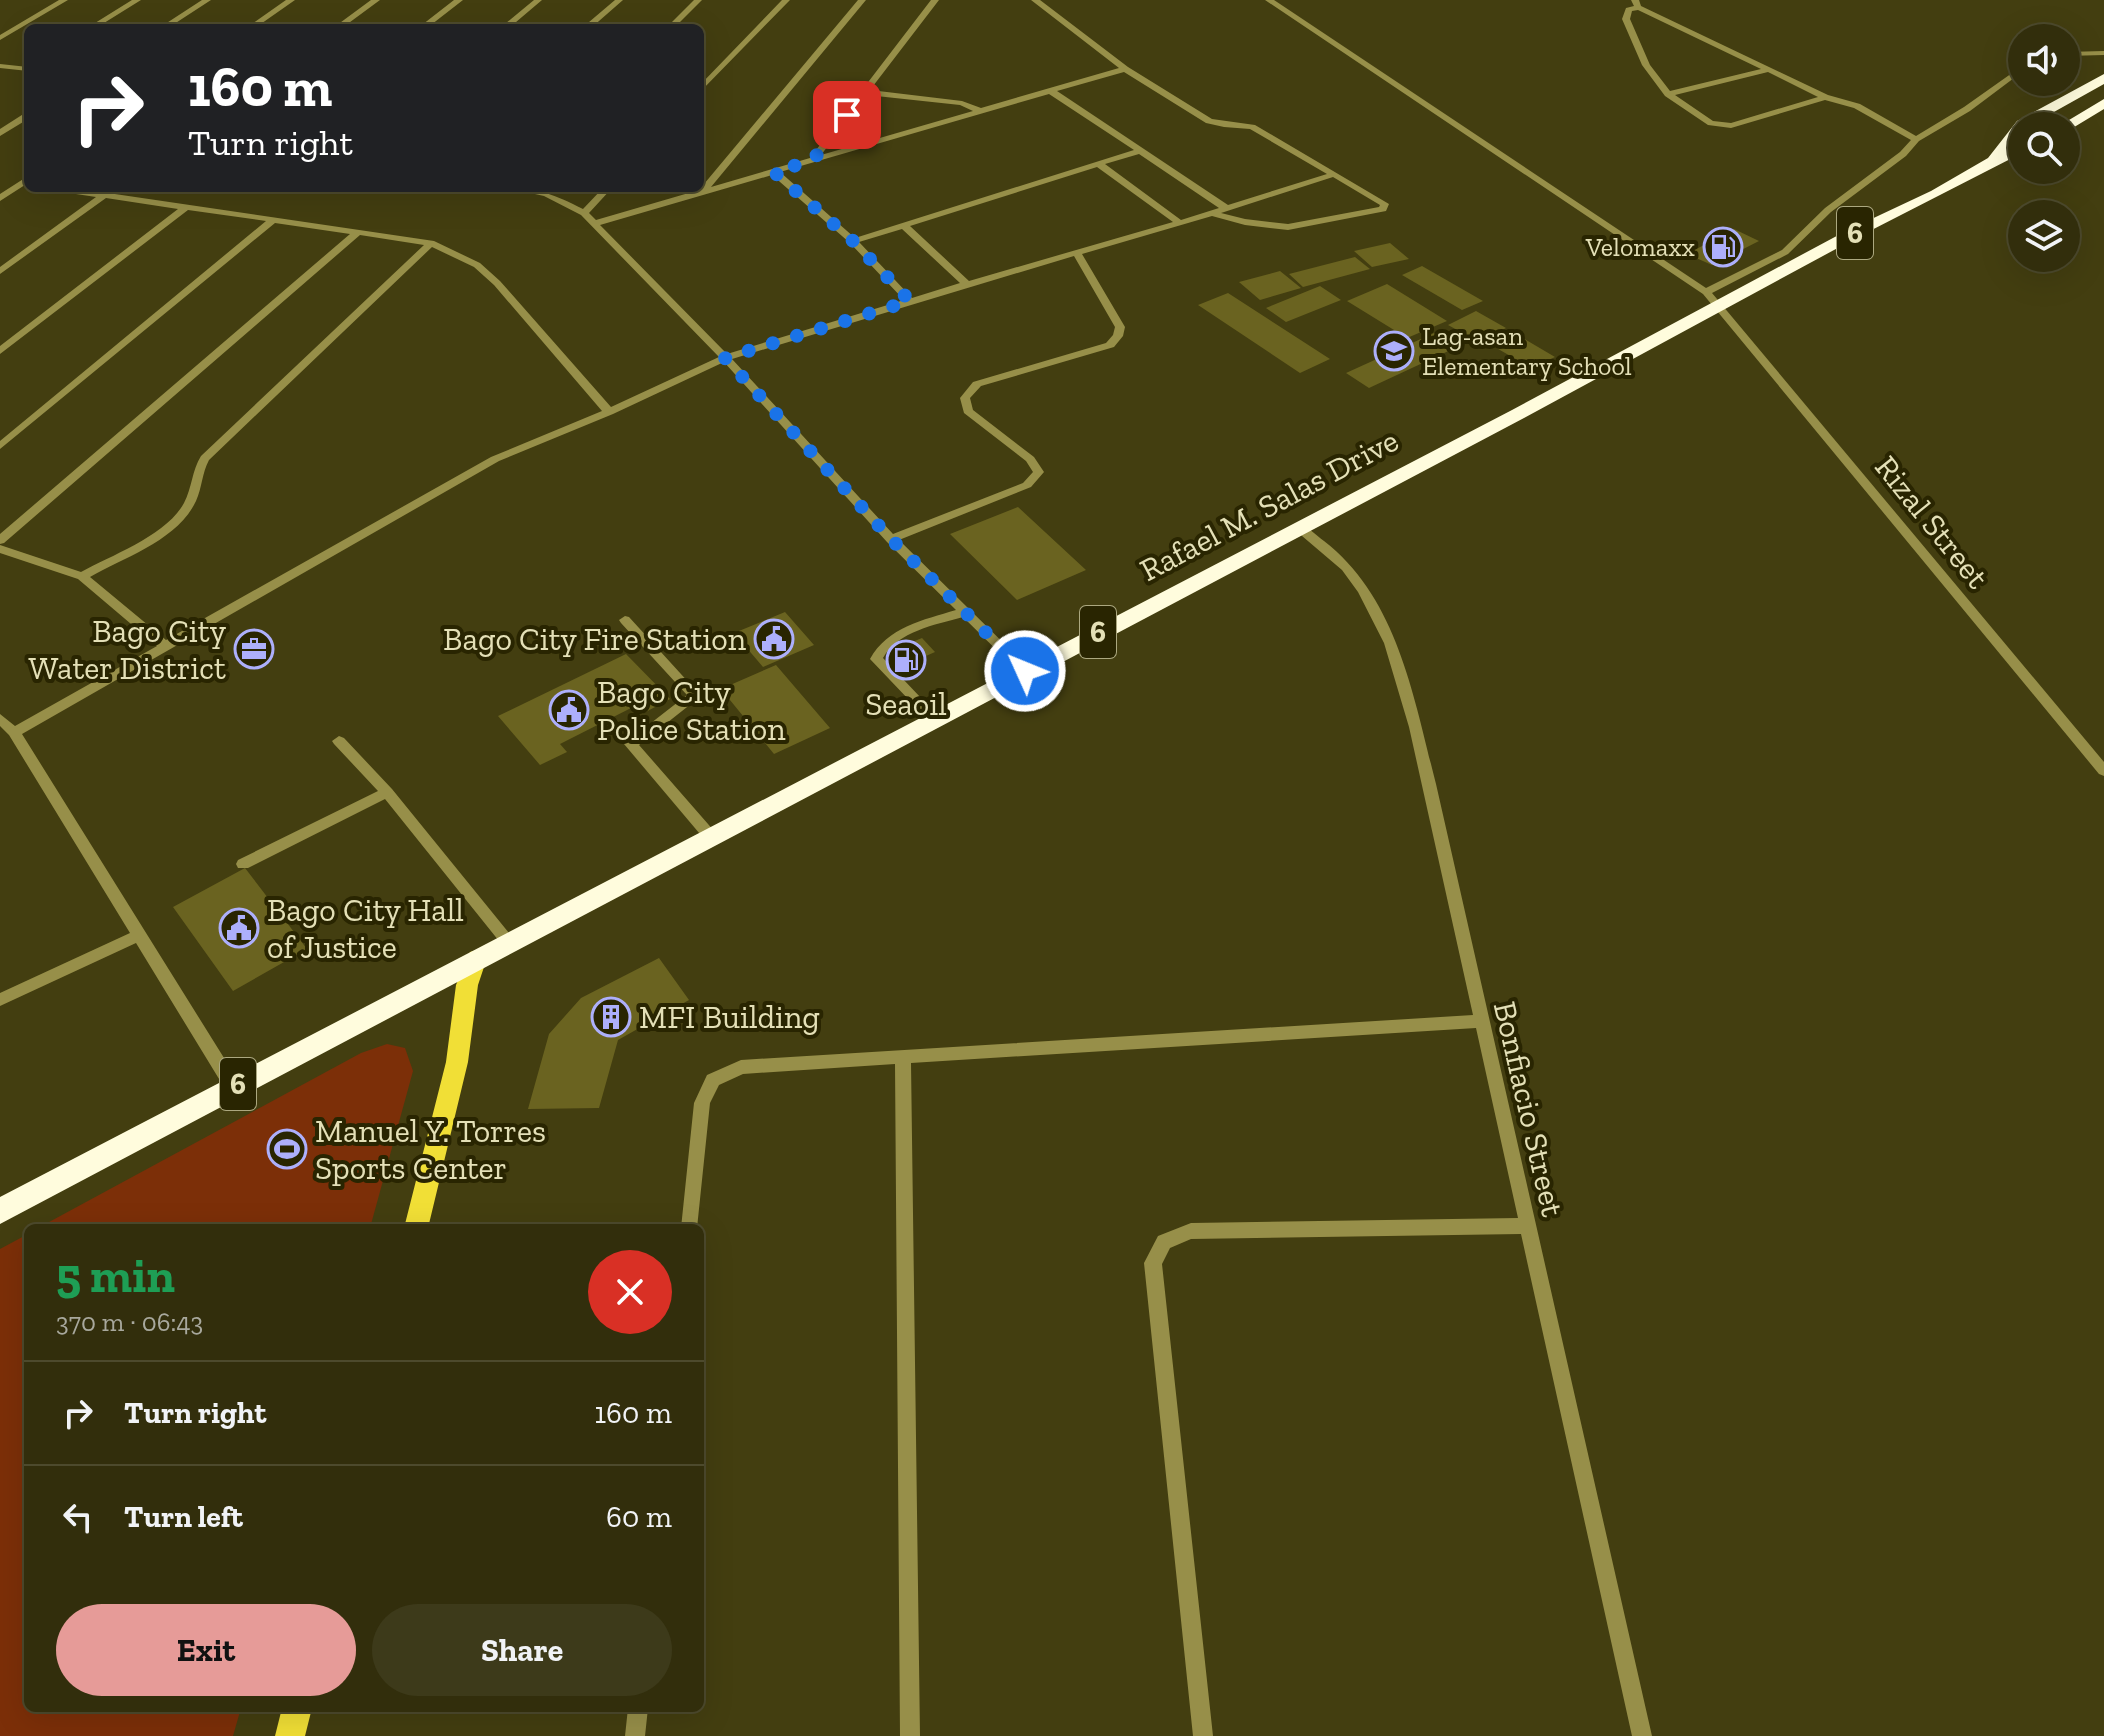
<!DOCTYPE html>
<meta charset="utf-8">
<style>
body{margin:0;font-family:"Zilla Slab",serif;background:#3d3a1a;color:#f1f3f6;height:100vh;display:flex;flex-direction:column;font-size:30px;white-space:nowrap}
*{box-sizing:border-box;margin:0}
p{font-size:26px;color:#a8a89d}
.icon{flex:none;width:44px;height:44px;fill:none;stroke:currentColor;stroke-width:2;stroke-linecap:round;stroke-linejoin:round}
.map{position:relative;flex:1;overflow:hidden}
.details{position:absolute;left:24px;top:1224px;width:680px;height:488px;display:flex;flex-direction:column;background:#322e0c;border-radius:12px;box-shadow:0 8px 32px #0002,0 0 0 2px #4d4a2d}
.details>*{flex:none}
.banner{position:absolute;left:24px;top:24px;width:680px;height:168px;border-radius:12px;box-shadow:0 8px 32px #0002,0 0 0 2px #4d4a2d;background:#202124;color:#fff;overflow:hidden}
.tools{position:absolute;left:2008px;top:24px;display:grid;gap:16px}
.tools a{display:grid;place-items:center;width:72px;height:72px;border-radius:50%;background:#322e0c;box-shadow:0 8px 32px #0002,0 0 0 2px #4d4a2d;font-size:40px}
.pin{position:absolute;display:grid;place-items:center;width:68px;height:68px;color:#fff;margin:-34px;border-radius:16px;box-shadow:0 4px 12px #0006}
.me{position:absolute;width:88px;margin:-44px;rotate:314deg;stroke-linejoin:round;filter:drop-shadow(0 0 6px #0008)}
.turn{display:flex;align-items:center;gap:28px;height:168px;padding:0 32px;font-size:36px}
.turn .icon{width:104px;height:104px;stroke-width:2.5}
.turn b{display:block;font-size:56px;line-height:68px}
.round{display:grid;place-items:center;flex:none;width:84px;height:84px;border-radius:42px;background:#3d3a1a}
.overview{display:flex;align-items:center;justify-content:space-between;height:136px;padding:0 32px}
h1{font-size:48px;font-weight:700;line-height:60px;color:#1e9e55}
.button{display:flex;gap:16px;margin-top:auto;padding:16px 32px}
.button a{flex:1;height:92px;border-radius:48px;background:#e69b98;color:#111;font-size:32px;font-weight:700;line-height:92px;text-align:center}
.button a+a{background:#3d3a1a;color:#f1f3f6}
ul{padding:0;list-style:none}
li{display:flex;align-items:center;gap:24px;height:104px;padding:0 32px;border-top:2px solid #4d4a2d}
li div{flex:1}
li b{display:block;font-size:30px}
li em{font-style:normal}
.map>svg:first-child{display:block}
.green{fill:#7c2f08}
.building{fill:#6a6320}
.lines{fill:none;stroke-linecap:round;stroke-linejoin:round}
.minor{fill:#978f49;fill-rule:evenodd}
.major{fill:#f1df36;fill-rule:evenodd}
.highway{fill:#fffcdd;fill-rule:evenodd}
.route{stroke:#1a73e8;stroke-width:14;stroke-dasharray:0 25.2}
.labels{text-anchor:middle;stroke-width:8;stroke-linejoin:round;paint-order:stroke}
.far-poi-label{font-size:26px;fill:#e4e0b7;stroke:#292501;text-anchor:end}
.shield{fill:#292501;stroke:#aca880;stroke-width:2}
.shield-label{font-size:30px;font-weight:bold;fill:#e4e0b7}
.street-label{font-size:32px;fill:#e4e0b7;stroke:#292501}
.poi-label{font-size:32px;fill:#e4e0b7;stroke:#292501;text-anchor:start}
</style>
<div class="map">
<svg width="2104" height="1736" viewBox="0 0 2104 1736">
<rect width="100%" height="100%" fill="#433e10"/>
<path class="green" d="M387,1044L405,1048L413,1071L370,1228H38L361,1053Z
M28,1234V1708H241L233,1736H0V1249Z"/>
<path class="building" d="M1734,229L1759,241L1712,265L1687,254Z
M1390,243L1409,259L1372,267L1354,251Z
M1355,257L1370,269L1303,287L1289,274Z
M1422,266L1483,301L1462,310L1402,275Z
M1280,271L1301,288L1260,300L1239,282Z
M1387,284L1447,321L1407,338L1347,301Z
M1320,286L1341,300L1286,322L1266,308Z
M1228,293L1330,359L1300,373L1198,305Z
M1476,311L1506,328L1479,342L1448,325Z
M1511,331L1555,357L1531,368L1486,342Z
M1434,333L1457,347L1369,388L1346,373Z
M1018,507L1086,570L1017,600L950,534Z
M785,612L814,645L763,667L734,633Z
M922,638L935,652L901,667L888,652Z
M626,654L670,699L642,714L635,706L560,744L567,752L540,765L498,716Z
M776,665L830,728L774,754L721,689Z
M245,868L307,949L233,991L173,907Z
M659,958L689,1000L618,1040L599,1108L528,1109L549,1034L581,998Z"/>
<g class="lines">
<path class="minor" d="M59,0H68L0,40V35Z
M132,0H141L96,28H87Z
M202,0H211L168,28H159Z
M286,0H295L255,28H246Z
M371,0H380L342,28H333Z
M454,0H463L427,28H418Z
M534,0H542L509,28H500Z
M615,0H623L591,28H582Z
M694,0H702L674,28H666Z
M782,0H790L700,92V85Z
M858,0H866L711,187L810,158L931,0H939L870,90L962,101L981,108L1119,68L1031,0H1040L1128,67L1212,119L1255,125L1389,204L1386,211L1288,230L1245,225L1212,216L1082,254L1125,327L1123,336L1114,347L981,386L970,398L973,410L1034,457L1044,472L1031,487L899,540L1029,668L1031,671L1029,674H1021L963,617C935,625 898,631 883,658L941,719L940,722H930L870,659C888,627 923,620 956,610L887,542L724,362L613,414L499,461L22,734L239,1082L241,1087L239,1092L233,1094L227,1092L136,943L0,1006V993L130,933L9,735L0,726V714L15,726L157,646L78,579L0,553V545L81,572C112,555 167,535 184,503C192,488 192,470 201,456L424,245L360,235L4,543L0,544V534L350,234L275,223L0,449V441L266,221L188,210L0,354V346L178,209L106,198L0,274V267L96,197L56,191L52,188H74L434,241L480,263L500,281L611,407L719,357L581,215L544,196L508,188C539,188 555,195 583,209L603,188H612L589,213L596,220L699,190ZM1124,72L1206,123L1224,127L1250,129L1327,174L1228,205L1057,91ZM1049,94L1134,150L855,238L780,172ZM867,95L960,105L973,111L821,155ZM1139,154L1219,208L1181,220L1105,164ZM1097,167L1173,222L969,281L910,226ZM772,175L850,243L904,300L727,354L600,225ZM1333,177L1380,205L1379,207L1288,224L1245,219L1221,213ZM902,229L960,283L912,298L859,242ZM432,247L474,267L494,285L602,411L491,457L166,640L90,577C125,557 178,540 196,501C202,488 202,473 209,460ZM1074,256L1115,327L1113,335L1106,343L973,382L960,398L964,413L1026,461L1033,472L1023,483L893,534L732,359Z
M1265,0H1274L1706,288L1782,250L1825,208L1900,152L1911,140L1854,108L1825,100L1731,128L1708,125L1665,96L1642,65L1622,19L1626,8L1634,6L1631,0H1639L1641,6L1828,95L1860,104L1916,136L1964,107L2022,66V72L1970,111L1919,141L1906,156L1831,212L1788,254L1712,293L2104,762V776L2099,774L1703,294ZM1638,10L1761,69L1670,91L1650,65L1630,19L1632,11ZM1768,72L1818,97L1731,123L1713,121L1675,95Z
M2104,51V55L2066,56V52Z
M0,64L28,67V71L0,68Z
M25,113H28V119L0,136V129Z
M28,176V183L0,201V194Z
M1299,523C1308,527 1316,535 1324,541C1398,598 1414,699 1436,784L1652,1736H1632L1521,1234L1191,1239L1170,1248L1162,1264L1213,1736H1193L1144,1263L1158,1236L1191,1223L1518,1218L1476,1028L911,1063L920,1736H900L895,1064L743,1074L719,1085L710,1103L697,1228H681L694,1103L707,1075L741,1060L1473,1015L1409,727L1384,643L1358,592L1342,570L1295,530V524Z
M625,616L629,617L701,696L639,745L715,832L717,836L715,840H705L624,744L687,695L621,623L619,620Z
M339,736L344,738L392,789L513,938L515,942L513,946H503L385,799L248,868H238L236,864L238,860L378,791L334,744L332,741Z
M628,1708H648L645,1736H625Z"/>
<path class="major" d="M477,950L484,952L487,958L478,985L468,1062L428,1228H404L446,1062L456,985L470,952Z
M282,1708H312L305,1736H275Z"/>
<path class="highway" d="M2104,74V84L2029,126H2022V133L2010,148L2022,144V153L1858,237L1524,418L0,1224V1197L1512,410L1846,231L1931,191L1988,158L2017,121Z
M2104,99V109L2071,129L2066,130V126H2059Z"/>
</g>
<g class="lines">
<path class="route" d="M847,115L813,160L774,172L853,241L910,301L725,358L891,539L1025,671"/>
</g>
<defs>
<g id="fuel-ring" transform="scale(2)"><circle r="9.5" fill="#292501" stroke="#adaffb" stroke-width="1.5"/><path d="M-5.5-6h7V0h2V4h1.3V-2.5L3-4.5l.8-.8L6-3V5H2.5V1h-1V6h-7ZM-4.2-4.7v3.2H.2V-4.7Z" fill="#adaffb"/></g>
<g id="school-ring" transform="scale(2)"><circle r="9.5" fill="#292501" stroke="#adaffb" stroke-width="1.5"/><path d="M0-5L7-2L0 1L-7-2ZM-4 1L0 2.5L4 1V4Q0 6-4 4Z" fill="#adaffb"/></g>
<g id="civic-ring" transform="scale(2)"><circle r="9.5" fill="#292501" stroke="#adaffb" stroke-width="1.5"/><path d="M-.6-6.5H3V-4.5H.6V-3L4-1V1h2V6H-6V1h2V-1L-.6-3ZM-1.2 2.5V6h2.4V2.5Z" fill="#adaffb"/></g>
<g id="office-ring" transform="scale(2)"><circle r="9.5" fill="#292501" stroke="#adaffb" stroke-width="1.5"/><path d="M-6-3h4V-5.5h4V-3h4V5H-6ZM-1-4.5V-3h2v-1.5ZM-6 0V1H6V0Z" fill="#adaffb"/></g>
<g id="building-ring" transform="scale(2)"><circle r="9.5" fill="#292501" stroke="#adaffb" stroke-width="1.5"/><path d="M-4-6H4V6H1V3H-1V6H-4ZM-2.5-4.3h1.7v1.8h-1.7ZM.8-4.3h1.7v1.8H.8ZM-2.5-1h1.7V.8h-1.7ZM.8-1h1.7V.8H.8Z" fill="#adaffb"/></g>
<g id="stadium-ring" transform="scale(2)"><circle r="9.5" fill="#292501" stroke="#adaffb" stroke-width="1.5"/><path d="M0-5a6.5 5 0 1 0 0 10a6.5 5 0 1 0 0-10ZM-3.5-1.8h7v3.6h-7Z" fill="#adaffb"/></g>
</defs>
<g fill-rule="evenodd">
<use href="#fuel-ring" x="1723" y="247"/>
<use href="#school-ring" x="1394" y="351"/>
<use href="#civic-ring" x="774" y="639"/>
<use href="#office-ring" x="254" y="649"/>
<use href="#fuel-ring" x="906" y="660"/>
<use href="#civic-ring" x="569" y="710"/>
<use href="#civic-ring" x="239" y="928"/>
<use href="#building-ring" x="611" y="1017"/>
<use href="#stadium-ring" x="287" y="1149"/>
</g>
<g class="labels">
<g class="far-poi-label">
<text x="1695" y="256">Velomaxx</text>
<text x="1422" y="345" text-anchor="start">Lag-asan<tspan x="1422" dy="30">Elementary School</tspan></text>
</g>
<g class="shield">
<rect x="1837" y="207" width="36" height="52" rx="6"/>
<rect x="1080" y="606" width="36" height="52" rx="6"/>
<rect x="220" y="1058" width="36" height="52" rx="6"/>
</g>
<g class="shield-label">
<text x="1855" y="243">6</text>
<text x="1098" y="642">6</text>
<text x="238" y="1094">6</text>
</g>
<g class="street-label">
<text transform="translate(1269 505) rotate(-28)" y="11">Rafael M. Salas Drive</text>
<text transform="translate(1932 522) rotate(51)" y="11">Rizal Street</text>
<text transform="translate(1529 1109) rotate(77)" y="11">Bonfiacio Street</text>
</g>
<g class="poi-label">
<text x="226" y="642" text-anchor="end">Bago City<tspan x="226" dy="37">Water District</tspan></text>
<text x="746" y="650" text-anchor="end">Bago City Fire Station</text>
<text x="597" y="703">Bago City<tspan x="597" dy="37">Police Station</tspan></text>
<text x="906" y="715" text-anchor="middle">Seaoil</text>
<text x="267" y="921">Bago City Hall<tspan x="267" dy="37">of Justice</tspan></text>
<text x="639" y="1028">MFI Building</text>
<text x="315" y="1142">Manuel Y. Torres<tspan x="315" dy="37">Sports Center</tspan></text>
</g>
</g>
</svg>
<div class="tools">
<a><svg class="icon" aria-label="sound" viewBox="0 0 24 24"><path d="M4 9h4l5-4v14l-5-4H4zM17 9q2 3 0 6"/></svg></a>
<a><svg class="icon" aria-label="search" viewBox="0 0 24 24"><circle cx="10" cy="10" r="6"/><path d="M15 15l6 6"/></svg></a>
<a><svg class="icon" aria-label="layers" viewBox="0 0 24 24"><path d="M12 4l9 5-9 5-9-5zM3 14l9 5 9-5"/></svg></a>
</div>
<div class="pin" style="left:847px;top:115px;background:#d93025"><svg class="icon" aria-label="arrive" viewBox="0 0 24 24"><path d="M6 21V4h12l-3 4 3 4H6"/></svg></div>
<svg class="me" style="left:1025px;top:671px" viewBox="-20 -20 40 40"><circle r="17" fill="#1a73e8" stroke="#fff" stroke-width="3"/><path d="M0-11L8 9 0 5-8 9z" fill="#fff"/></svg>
<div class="banner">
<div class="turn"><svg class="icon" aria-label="right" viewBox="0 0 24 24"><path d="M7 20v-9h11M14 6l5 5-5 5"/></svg><div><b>160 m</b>Turn right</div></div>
</div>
<section class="details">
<div class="overview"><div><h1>5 min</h1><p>370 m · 06:43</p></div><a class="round" style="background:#d93025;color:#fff"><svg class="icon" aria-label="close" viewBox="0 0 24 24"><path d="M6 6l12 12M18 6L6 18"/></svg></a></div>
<ul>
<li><svg class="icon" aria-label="right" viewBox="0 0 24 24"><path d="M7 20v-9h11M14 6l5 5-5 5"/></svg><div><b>Turn right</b></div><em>160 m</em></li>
<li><svg class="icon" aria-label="left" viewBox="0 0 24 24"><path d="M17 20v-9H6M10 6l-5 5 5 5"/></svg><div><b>Turn left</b></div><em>60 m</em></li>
</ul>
<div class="button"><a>Exit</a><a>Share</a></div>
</section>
</div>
